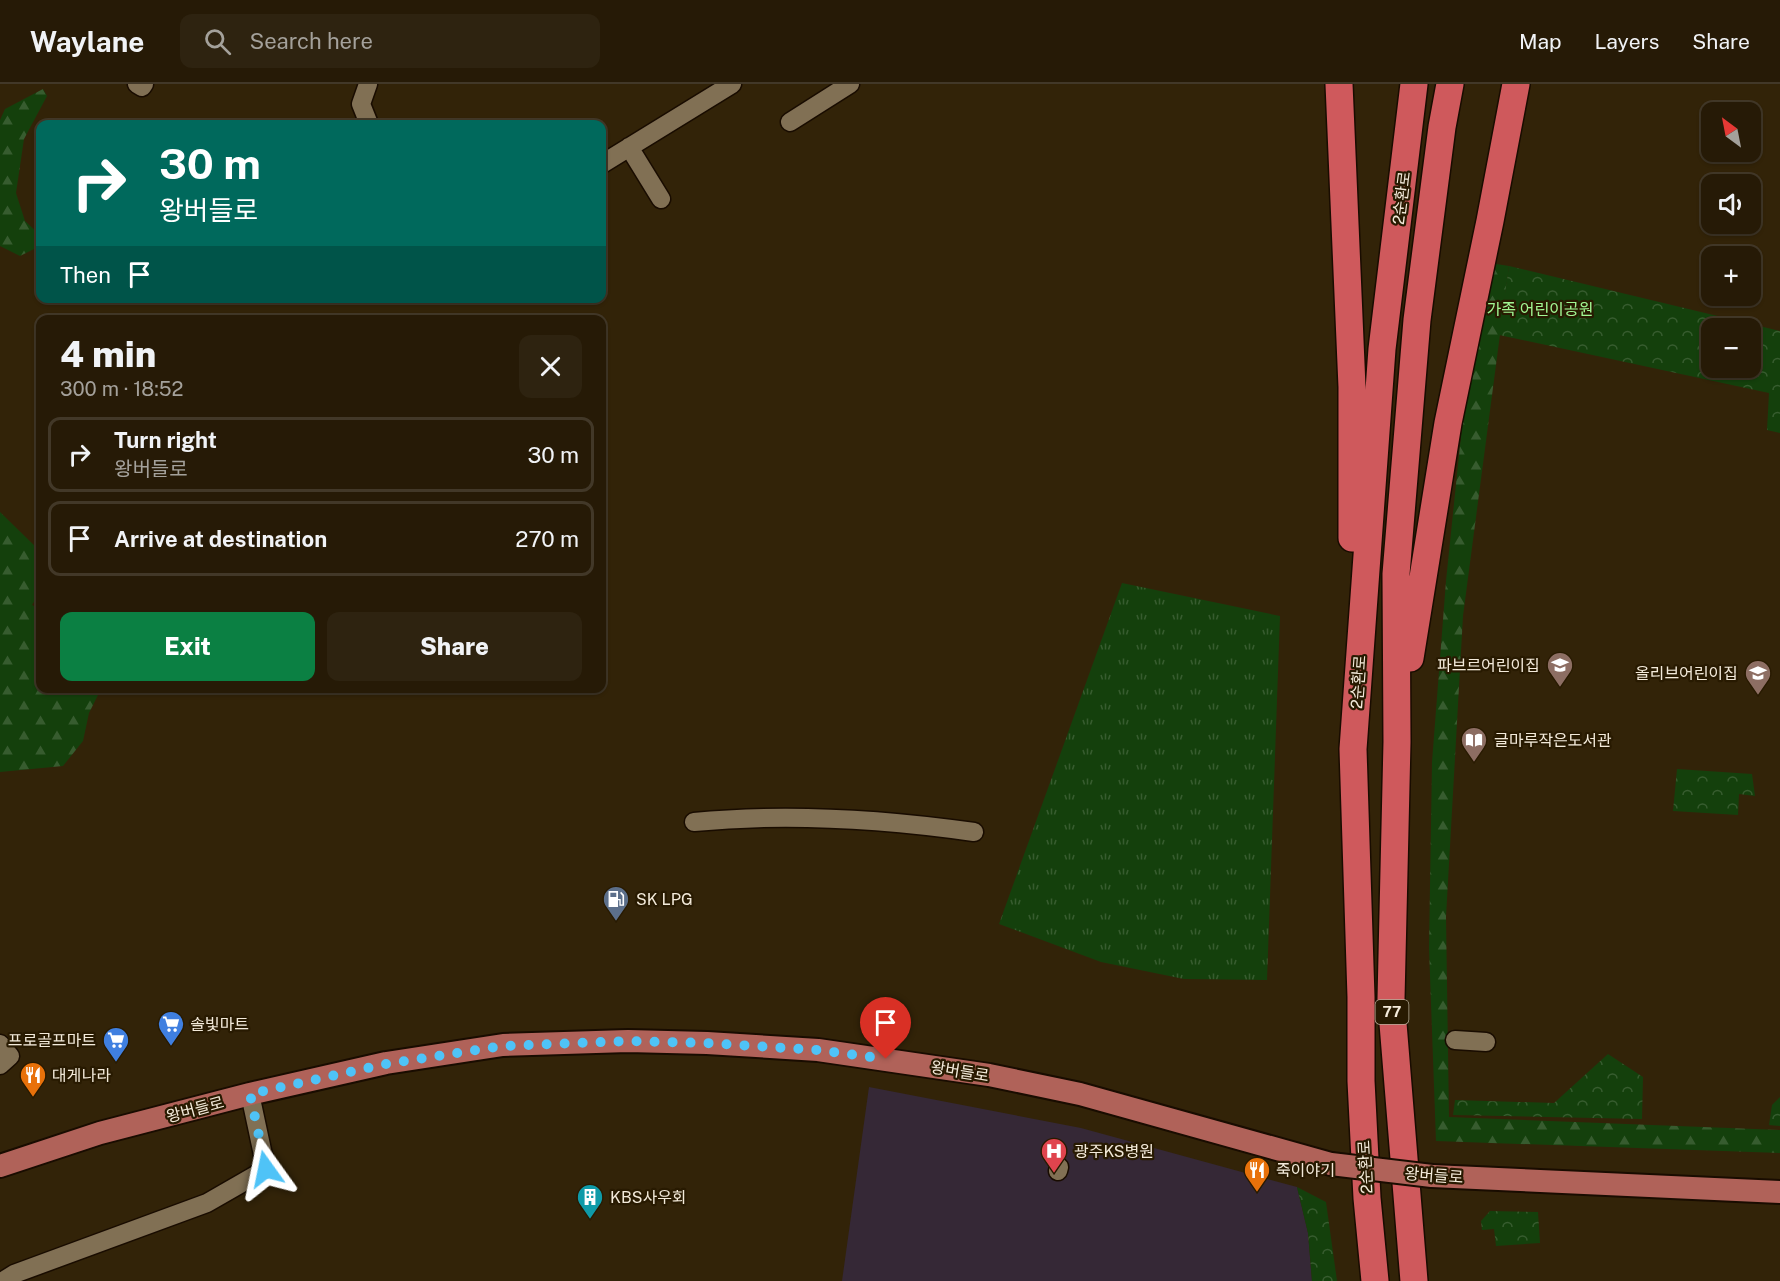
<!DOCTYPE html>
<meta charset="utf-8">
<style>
body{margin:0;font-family:"Public Sans","Noto Sans KR",sans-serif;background:#2e2310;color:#f1f3f6;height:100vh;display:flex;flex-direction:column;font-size:22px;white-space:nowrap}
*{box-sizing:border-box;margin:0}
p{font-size:20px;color:#a4a19b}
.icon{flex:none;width:33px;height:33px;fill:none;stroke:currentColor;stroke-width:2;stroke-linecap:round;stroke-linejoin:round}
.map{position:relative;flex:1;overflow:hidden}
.side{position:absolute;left:36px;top:231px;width:570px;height:378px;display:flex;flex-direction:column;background:#261a06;border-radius:12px;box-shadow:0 2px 4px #0004,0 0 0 2px #423828}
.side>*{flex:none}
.top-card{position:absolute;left:36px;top:36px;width:570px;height:183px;border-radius:12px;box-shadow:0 2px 4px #0004,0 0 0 2px #423828;background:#00695c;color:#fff;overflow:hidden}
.needle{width:39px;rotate:328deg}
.tools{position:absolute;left:1701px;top:18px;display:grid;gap:12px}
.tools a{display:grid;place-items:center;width:60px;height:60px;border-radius:12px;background:#261a06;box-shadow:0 2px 4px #0004,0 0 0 2px #423828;font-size:30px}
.pin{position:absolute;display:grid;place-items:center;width:51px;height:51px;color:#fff;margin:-62px -26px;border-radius:50% 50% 50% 0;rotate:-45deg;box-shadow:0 0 6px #0007}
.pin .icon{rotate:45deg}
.me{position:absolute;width:66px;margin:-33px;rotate:348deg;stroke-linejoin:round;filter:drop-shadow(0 0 4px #0008)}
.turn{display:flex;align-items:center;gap:21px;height:126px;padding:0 24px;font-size:27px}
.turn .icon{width:78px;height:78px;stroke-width:2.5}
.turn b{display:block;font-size:42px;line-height:51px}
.then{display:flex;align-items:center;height:57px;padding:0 24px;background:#0003;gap:12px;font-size:22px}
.round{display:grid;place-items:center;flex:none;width:63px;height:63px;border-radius:12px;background:#2e2310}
.headline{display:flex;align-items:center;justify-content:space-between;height:102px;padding:0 24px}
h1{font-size:36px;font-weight:800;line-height:45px}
.button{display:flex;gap:12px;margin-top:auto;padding:12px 24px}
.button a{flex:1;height:69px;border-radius:12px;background:#0b8043;color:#fff;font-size:24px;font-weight:800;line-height:69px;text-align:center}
.button a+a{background:#2e2310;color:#f1f3f6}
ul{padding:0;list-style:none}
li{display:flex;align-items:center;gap:18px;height:75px;margin:0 12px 9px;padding:0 12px;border:3px solid #423828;border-radius:12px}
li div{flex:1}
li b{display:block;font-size:22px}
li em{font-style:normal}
header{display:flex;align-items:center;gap:36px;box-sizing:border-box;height:84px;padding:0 30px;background:#261a06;border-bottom:2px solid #423828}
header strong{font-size:28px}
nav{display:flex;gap:33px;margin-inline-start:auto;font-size:21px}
.search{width:420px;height:54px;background:#2e2310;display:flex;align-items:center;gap:15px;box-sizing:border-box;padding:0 21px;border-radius:12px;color:#a4a19b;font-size:22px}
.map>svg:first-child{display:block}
.medical{fill:#352836}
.grass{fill:url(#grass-tufts)}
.forest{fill:url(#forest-firs)}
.park{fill:url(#park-crowns);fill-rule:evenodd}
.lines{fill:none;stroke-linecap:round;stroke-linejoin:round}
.minor-casing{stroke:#190c00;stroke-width:21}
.major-casing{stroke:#190c00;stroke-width:26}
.highway-casing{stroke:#190c00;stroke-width:30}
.minor{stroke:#817054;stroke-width:18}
.major{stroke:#b06259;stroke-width:22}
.highway{stroke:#cf595c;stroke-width:27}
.major-bridge-casing{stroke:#190c00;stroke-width:26;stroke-linecap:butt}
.major-bridge{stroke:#b06259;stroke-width:22}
.route{stroke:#4fc3f7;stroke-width:10;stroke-dasharray:0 18}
.labels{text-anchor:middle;stroke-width:4.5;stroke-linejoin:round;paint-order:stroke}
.shield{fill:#281a01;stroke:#b6ac99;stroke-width:1.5}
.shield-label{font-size:15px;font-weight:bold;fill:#f3eada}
.street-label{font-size:16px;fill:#f3eada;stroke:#281a01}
.park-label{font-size:16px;fill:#a1f793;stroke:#281a01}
.poi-label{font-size:16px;fill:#f3eada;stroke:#281a01;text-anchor:start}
</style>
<header>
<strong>Waylane</strong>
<div class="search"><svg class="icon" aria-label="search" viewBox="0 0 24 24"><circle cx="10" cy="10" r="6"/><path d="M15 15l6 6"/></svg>Search here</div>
<nav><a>Map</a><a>Layers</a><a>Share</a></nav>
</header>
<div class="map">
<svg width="1780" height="1197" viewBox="0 0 1780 1197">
<defs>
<pattern id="grass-tufts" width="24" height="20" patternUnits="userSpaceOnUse" patternTransform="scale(1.5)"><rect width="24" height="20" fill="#14400c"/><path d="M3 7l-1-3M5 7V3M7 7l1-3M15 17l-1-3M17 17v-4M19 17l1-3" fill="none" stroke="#375c2f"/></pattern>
<pattern id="forest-firs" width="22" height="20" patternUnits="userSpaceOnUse" patternTransform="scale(1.5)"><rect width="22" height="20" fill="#14400c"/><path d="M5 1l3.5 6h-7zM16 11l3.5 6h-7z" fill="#375c2f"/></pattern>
<pattern id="park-crowns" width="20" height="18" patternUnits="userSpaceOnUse" patternTransform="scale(1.5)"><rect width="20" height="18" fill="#14400c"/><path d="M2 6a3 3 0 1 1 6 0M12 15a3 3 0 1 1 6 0" fill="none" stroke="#375c2f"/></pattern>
</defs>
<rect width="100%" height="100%" fill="#322308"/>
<path class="medical" d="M869,1003L1081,1044L1297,1103L1308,1149L1312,1197H842Z"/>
<path class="grass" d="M1122,499L1280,532L1267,896L1184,895L1101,878L999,840Z"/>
<path class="forest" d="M43,5L47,12L24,55L16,109L25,137L40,151V162L20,172L0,162V36L5,25Z
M1490,179L1509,182L1463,532L1446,833L1449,1033L1780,1046V1069L1436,1057L1429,864L1432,678L1446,497L1465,313Z
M0,428L40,467V508L32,521L40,525V604L101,605L89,629L83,657L63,682L0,688Z"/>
<path class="park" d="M1509,182L1780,247V349L1767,346L1769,309L1499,251ZM1750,244V284H1712V244Z
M1677,685L1752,690L1755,712L1739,710L1738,731L1673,727Z
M1608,970L1643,993L1642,1035L1453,1031L1455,1016L1554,1019Z
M1780,1013V1042L1769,1041L1772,1021Z
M1297,1103L1326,1118L1337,1197H1312L1308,1149Z
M1490,1127L1538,1128L1540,1159L1496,1162L1494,1145L1482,1146L1481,1137Z"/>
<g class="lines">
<g class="minor-casing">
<path id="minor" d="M137,0L142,3L144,0
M368,0L361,20L369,40
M790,38L850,0
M629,63L661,115
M602,80L732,0
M694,738C786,729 882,735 974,748
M1455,956L1486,958
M0,960L10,972L0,981
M1058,1087L1059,1083
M3,1197L14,1190L207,1119L266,1085L250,1010"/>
</g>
<g class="major-casing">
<path id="major" d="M0,1082L100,1049L250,1010L386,979L503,961L628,957L707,959L818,966L989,991L1080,1010L1331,1080
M1432,1092L1780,1108"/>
</g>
<g class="highway-casing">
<path id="highway" d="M1339,0L1352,303V454
M1410,574L1448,339L1490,137L1516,0
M1375,1197L1367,1114L1361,997V913L1353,665L1382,265L1414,0
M1414,1197L1391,915L1397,658L1396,490L1417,236L1442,43L1450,0"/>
</g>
<use href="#minor" class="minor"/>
<use href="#major" class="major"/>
<use href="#highway" class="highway"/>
<g class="major-bridge-casing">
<path id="major-bridge" d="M1331,1080L1432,1092"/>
</g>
<use href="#major-bridge" class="major-bridge"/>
</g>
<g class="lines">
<path class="route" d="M266,1085L250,1010L386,980L503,962L628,957L706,959L818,966L886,975"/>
</g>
<defs>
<g id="school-pin" transform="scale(1.35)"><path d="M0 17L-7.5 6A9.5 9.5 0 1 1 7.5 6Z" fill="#8d6e63" stroke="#281a01"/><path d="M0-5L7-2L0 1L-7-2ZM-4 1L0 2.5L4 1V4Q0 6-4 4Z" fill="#fff"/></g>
<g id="library-pin" transform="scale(1.35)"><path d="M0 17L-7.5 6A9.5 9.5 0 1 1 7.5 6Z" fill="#8d6e63" stroke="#281a01"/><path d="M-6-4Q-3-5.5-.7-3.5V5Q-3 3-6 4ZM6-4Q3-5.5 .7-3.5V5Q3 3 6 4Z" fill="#fff"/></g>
<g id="fuel-pin" transform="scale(1.35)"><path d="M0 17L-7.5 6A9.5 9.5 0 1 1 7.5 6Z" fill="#5c6f8a" stroke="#281a01"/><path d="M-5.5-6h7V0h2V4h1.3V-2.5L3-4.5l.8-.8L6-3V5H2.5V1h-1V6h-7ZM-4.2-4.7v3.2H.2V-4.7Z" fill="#fff"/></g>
<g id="supermarket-pin" transform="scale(1.35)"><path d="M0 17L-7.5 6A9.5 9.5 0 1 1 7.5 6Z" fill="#3f7fe0" stroke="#281a01"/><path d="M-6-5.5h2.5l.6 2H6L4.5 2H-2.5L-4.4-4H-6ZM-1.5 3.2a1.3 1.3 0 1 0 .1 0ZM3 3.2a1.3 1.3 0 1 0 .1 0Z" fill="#fff"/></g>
<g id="restaurant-pin" transform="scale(1.35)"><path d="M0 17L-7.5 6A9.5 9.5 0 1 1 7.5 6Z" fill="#e8710a" stroke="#281a01"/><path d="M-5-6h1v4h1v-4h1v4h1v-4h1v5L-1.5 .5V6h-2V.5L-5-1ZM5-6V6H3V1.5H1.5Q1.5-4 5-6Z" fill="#fff"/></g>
<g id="hospital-pin" transform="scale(1.35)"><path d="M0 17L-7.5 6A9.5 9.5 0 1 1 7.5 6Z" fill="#e0444e" stroke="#281a01"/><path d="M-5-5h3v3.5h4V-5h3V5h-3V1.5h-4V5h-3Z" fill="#fff"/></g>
<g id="building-pin" transform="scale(1.35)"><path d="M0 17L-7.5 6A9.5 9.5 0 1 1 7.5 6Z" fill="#0f9aa8" stroke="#281a01"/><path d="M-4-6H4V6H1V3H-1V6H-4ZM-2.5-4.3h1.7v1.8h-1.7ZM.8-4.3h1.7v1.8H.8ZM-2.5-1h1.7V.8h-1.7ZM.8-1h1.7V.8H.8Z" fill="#fff"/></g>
</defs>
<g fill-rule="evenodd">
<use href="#school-pin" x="1560" y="581"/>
<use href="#school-pin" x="1758" y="589"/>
<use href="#library-pin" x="1474" y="656"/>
<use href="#fuel-pin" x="616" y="815"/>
<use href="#supermarket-pin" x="171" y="940"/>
<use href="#supermarket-pin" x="116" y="956"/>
<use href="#restaurant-pin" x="33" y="991"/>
<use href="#hospital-pin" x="1054" y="1067"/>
<use href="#restaurant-pin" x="1257" y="1086"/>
<use href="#building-pin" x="590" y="1113"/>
</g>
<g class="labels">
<rect class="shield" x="1375.5" y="916" width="33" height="24" rx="4.5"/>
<g class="shield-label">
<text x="1392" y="933">77</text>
</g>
<g class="street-label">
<text transform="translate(1401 114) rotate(-83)" y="6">2순환로</text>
<text transform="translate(1358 598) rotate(-86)" y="6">2순환로</text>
<text transform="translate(960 987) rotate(9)" y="6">왕버들로</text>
<text transform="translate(195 1025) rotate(-15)" y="6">왕버들로</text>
<text transform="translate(1365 1083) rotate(-93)" y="6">2순환로</text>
<text transform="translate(1434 1091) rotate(4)" y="6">왕버들로</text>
</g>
<g class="park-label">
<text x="1540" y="231">가족 어린이공원</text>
</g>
<g class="poi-label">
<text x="1540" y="587" text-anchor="end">파브르어린이집</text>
<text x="1738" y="595" text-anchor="end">올리브어린이집</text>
<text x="1494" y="662">글마루작은도서관</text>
<text x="636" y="821">SK LPG</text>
<text x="190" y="946">솔빛마트</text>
<text x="96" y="962" text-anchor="end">프로골프마트</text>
<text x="52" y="997">대게나라</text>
<text x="1074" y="1073">광주KS병원</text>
<text x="1276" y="1092">죽이야기</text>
<text x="610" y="1119">KBS사우회</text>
</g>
</g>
</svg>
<div class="tools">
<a><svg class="needle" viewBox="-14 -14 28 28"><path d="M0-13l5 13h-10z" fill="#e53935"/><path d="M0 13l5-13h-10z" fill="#a4a19b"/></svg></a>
<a><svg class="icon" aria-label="sound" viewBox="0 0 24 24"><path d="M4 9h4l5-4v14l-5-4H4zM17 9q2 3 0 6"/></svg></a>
<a>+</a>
<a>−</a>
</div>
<div class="pin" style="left:886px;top:975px;background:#d93025"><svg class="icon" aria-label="arrive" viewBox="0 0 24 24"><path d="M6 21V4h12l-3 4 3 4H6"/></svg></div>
<svg class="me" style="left:266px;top:1085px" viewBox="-20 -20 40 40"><path d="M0-17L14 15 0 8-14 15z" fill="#4fc3f7" stroke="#fff" stroke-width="4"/></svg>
<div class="top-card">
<div class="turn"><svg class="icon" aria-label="right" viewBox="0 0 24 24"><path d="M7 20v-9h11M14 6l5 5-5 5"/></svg><div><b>30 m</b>왕버들로</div></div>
<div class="then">Then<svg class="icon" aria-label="arrive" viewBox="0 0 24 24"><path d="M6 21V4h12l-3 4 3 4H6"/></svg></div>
</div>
<section class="side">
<div class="headline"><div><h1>4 min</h1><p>300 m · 18:52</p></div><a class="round"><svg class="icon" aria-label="close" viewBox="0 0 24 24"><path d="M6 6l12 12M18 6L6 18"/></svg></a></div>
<ul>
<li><svg class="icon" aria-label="right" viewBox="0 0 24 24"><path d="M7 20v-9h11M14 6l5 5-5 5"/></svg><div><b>Turn right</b><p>왕버들로</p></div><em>30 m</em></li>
<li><svg class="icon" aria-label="arrive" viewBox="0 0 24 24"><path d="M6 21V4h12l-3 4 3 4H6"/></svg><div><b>Arrive at destination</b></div><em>270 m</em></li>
</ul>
<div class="button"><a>Exit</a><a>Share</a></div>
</section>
</div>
